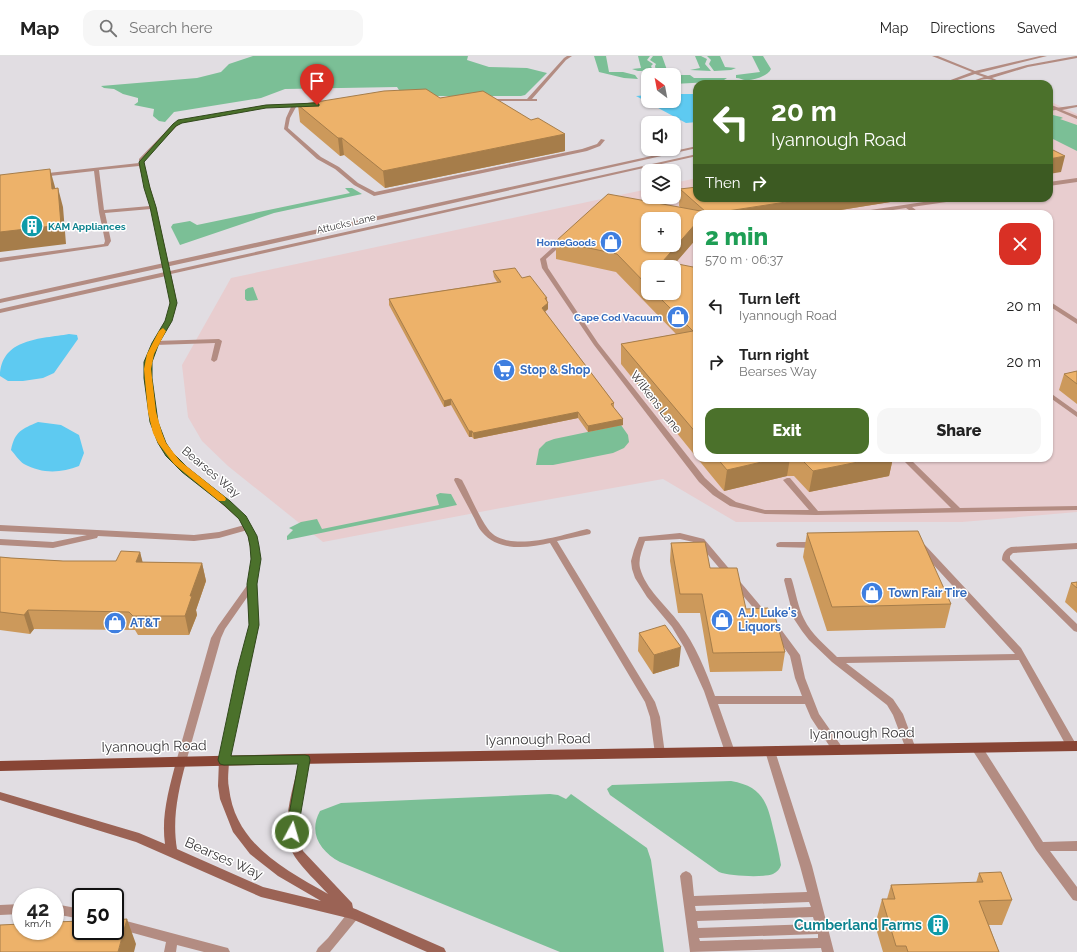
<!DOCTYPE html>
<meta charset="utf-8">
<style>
body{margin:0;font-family:Raleway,sans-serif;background:#f6f6f6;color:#222;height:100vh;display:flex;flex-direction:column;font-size:15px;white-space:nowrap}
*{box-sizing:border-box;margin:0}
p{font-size:13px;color:#767676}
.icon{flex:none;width:22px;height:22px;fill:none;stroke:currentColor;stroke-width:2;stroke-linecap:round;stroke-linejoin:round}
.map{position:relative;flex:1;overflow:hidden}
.sheet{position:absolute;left:693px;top:154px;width:360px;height:252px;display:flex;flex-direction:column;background:#fff;border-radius:12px;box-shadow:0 1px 3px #0004}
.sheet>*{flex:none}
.hud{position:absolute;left:693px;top:24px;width:360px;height:122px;border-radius:12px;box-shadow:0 1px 3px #0004;background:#4b712b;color:#fff;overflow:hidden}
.needle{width:26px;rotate:328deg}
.controls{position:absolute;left:641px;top:12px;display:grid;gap:8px}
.controls a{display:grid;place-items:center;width:40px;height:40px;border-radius:8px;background:#fff;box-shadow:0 1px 3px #0004;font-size:20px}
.speed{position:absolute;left:12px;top:832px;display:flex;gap:8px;font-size:20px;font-weight:700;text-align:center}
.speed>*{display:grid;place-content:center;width:52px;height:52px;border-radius:50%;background:#fff;box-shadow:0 1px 3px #0004;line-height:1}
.speed small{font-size:10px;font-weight:400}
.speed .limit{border:2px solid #111;border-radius:6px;background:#fff;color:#111}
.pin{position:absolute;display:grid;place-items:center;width:34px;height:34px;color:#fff;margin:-41px -17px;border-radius:50% 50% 50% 0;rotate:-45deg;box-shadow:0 0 4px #0007}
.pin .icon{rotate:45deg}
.me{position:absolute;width:44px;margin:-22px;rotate:6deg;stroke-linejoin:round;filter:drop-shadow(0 0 3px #0008)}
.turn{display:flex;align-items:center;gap:14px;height:84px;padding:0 12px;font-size:18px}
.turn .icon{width:52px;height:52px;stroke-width:2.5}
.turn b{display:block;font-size:28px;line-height:34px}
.then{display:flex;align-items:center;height:38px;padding:0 12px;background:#0003;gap:8px;font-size:15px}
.round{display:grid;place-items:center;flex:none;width:42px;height:42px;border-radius:12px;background:#f6f6f6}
.overview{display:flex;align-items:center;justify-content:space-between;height:68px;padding:0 12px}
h1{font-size:24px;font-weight:800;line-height:30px;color:#1e9e55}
.action{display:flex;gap:8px;margin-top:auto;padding:8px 12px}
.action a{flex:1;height:46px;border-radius:12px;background:#4b712b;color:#fff;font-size:16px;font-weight:800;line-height:46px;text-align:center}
.action a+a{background:#f6f6f6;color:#222}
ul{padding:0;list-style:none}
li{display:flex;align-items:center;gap:12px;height:56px;padding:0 12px}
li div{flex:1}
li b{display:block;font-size:15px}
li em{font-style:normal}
header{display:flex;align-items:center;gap:24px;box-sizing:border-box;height:56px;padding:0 20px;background:#fff;border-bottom:1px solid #e0e0e0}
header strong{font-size:19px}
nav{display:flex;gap:22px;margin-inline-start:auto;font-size:14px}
.search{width:280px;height:36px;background:#f6f6f6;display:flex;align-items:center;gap:10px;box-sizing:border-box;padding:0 14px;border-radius:12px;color:#767676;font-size:15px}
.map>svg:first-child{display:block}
.commercial{fill:#e8cdcf;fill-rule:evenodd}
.green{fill:#7bbf96}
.water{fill:#5ecaf1}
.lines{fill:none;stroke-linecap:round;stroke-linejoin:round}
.service{fill:#b38c82;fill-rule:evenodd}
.minor{fill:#b38c82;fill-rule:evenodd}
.secondary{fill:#9b6355;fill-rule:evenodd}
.primary{fill:#884535;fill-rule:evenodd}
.wall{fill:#cc995b;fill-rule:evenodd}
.shaded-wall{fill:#a67d4a}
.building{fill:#edb26a;stroke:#a67d4a;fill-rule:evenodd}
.route{fill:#4b712b;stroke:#31491c}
.slow{fill:#f59e0b}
.labels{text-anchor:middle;stroke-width:3;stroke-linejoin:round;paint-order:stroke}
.far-street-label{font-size:10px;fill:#3b393b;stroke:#fff}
.far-culture-label{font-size:10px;font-weight:bold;fill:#0d838f;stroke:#fff;text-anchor:start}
.far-shop-label{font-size:10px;font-weight:bold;fill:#366cbe;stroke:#fff;text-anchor:end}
.shop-label{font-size:12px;font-weight:bold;fill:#366cbe;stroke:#fff;text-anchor:start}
.street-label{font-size:12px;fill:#3b393b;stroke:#fff}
.near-street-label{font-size:14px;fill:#3b393b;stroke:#fff}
.near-culture-label{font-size:14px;font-weight:bold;fill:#0d838f;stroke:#fff;text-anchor:end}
</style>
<header>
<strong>Map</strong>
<div class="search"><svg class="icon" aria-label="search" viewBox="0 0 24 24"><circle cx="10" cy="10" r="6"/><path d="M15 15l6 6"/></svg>Search here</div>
<nav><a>Map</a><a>Directions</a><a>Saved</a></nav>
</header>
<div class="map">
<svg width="1077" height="896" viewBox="0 0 1077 896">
<rect width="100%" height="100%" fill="#e1dde2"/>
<path class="commercial" d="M1049,45L1077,58V456L962,466H736L663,423L501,452L323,486L228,410L202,385L188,361L182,309L231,222L648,133V141H674V127L697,122V142H1049ZM697,158H1049V402H697ZM648,163H674V189H648ZM648,211H674V237H648Z"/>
<path class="green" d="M253,0H468L467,4L489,11L527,12L547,17L525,39L521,40H421L401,37L397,31L285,33L261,42L174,56L165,66L159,65L153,60L154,53L134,49L138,46V42L123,38L114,33L104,32L101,30L197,22L221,16L229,8Z
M594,0H606L609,16H623L635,19L638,23L624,22L599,16Z
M638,0H650L647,4L653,8L651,10L653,15H638L632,13L641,12Z
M653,0H662L667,14L678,15H656L655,10L656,8L650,4Z
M695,0H701L707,3L705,8L711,15L690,14L700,12Z
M707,0H720L725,11L736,12L731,14L714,15L709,8L711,4Z
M752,0H763L771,13C768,20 753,25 745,24C743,24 740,22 736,22V19L760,16Z
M681,19H690L694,22H727L724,24L728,25L674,28V23L681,22Z
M1049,58L1061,61L1063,62L1060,63L1077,69V95L1049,81Z
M345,132H352L362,138L274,157L180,189L171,171L173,168L190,165L197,169L350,137Z
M253,231L258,244L247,245L245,243V234L248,232Z
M621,369L628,379L629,386L624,392L613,397L553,409H536L539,393L546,386L554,383Z
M440,437L451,438L457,449L287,484V480L293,474L289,472L301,466L317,463L322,473L439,449L436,439Z
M731,725C761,730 767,745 773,772C776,784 779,796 781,809C780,813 777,816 773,818C762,822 730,820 719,816L610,739L607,733L612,729Z
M550,738L558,739L566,743L571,738L647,792L651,804L664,896H560L340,806C320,795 308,777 320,755L341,747Z"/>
<path class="water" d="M674,38H697V66L686,67L636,40L648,39V45H674Z
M69,278L77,279L78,283L54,317L43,322L23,325H8L0,320C1,282 41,283 69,278Z
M38,366L61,369L79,379L84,397L79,410C61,417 42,418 24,408C19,405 15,398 11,394C15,375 22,373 38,366Z"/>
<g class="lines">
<path class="service" d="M567,0H572L566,4L532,43H537V45H488L486,44L488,43H527L564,2Z
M311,48V50H309L296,51L290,62L288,72L321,101L339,111L358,127L375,136L582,93L597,88L601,83L605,84L600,90L587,95L374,140L354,129L335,113L317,103L284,73L286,62L291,51H266L181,67L177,70L144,104L146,117L156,151L169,209L168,210L166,211L163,209L151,153L105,157L111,185L108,190L0,206V202L104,188L105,185L99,156L94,115L41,121L38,119L39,118L139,107V103L173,68L178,65L266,49ZM139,110L150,150L104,154L99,114Z
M1077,49V51L1062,54L1077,60V63L1056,54L1049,55V53Z
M1077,122V126L1049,130V126Z
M697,138V142L668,147L642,148L639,146L642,144L668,143Z
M950,142H963L960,144L912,151L921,158H915L906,152L867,158H854L857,156Z
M561,184L566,185L546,203L548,212L598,287L705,422L719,435L736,446L765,454H809L783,424L787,422H790L818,455L951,452L901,402H909L960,452L1077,450V454L816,459L765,458L730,450L713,439L699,426L594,289L542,212L540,203Z
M1049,245L1077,263V268L1049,250Z
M219,283L222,285L217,304L214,306L211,304L215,287L155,289L152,287L155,285Z
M1049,336L1077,356V361L1049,341Z
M455,422H458L462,424C470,439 478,459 488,473C506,498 562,479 587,473L590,474L591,476L590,478L557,485L655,646L660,661L665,698L664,701L660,702L656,701L655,698L650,661L645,646L550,487C529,492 498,496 482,476C478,472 476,465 473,460C467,448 460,436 454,424Z
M248,468L251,469L252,471L251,473L219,482L194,485L98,480L97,482L53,492L0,489V483L53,486L87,479L0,475V469L194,479L219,476Z
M680,477L704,483L769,560L768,562H762L698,487L680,483L645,485C642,494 638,503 640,512C646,534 666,549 679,567C695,588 706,615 715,640H802L795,622L790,600L769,570L771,568H777L800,599L805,622L819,658L842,691L843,694L842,697L838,698L834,697L811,662L805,648H718L735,696L734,699L730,700L726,699L704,635L684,591L672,571L647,541L635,522L632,513L631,505L634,494L639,481Z
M780,486H815L819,489L815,492L777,491L776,489L777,487Z
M1077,487V493L1013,497L1010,500V503L1077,568V576L1074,575L1002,504C1002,498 1005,493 1011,491Z
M922,488L925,489L1021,592L1077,690L1076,693L1072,694L1068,693L1019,604L846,607L893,643L903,658L916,693L915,696L911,697L907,696L893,659L887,649L832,606L809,584L802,575L794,563L784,524L785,522H791L792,524C796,537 798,551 804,563C811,578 826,590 837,601L1015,598L919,493L918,491L919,489Z
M977,688L981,689L1043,786L1077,785V795H1050L1077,831V845L1073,844L1036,794L973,695L972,692L973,689Z
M770,691L774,692L775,695L812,810L834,896H822L821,892L690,896L680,820L682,817L686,815L690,817L692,820L694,840L807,836L800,810L765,695L766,692ZM809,846L811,851L696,855L695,850ZM813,861L815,868L698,872L697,865ZM818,878V882L700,885L699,882Z
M21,848V858L0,859V849Z
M55,848L81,853V863L55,858Z
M354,853L358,854L360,858L358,862L330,896H316L318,892L328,882L350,854Z
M115,862L224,891L228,892L230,896H204L177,889L176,896H164L166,886L115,872Z"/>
<path class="minor" d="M932,0H938L975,15L1040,0H1047L979,17L988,20L1027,9L1076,0H1077V2L1028,11L992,22L1006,28C999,28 993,23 987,23C979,23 972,28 964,28L984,21L975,18L946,28H940L972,16Z
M1049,48L1059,52V53L1057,54L1049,51Z
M697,90V92L262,190L0,247V243Z
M697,98V100L171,218L176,241L175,256L170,268L157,291L152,306V329L158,368L166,387L177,402L245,460L256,481L260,503L256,528L259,569L229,704L228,707L224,708L220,707L219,704L249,569L248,540L225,573L221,582L186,706L185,709L181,710L177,709L176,706L211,582L218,570L248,528L252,503L248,481L239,463L170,403L158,387L151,368L145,329V306L150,291L164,268L169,256L170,241L166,220L0,257V253L165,216L164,214L167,212L170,215Z"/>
<path class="secondary" d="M224,700L228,701L229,704C229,713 227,723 229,732C235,788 284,813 328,838C318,827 303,813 295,801C278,774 293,732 300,704L301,701L305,700L309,701L310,704L298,760V777L301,788L303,795L352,847L353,852L444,892L446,896H427L352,863L261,841L136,786L0,744V736L139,777L165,788C161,760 169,733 176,706L177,703L181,702L185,703L186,706C178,736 172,763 177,793L263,831L321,845L278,820L250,798L233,776L220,743L218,730L219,704L220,701Z"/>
<path class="primary" d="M1077,685V695L296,708L0,715V705L296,698Z"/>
</g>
<path class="wall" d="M298,49L531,64L565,78V95L385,132L344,99L340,100L300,66Z
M680,133L697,142H915L816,158H697V182L675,207L697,215V402L621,308V288L676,278L616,216L556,203V185L680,151L679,150ZM648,211L674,237H648Z
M493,215L522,222L547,242L548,253L545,256L614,347V352L623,369L588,376L578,362L474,383L472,381H469L451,349L444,351L389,249V243L497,226L494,221Z
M1077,315V348L1059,334L1064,318Z
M697,402H893L889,420L809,436L794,420H787L724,435Z
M807,477L951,548L945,572L827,575L803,501Z
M671,487L710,512L746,553L770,560L785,596L782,615L710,616L700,557H678L670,505Z
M140,496L142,506L202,507L206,525L196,554L197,559L189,579H138L135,574L34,573L30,578L0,574V501L11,502L63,505H116Z
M1077,526V557L1065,546L1071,527Z
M639,577L679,610L653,618L638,595Z
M979,817L1012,844L1002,869H989L999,896H883L875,869L882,843H887L891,829L976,827Z"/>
<path class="shaded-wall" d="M565,78V95L385,132L383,115Z
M338,82H342L344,99L340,100Z
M1065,100L1061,116L1049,118V103Z
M50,113L55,131L56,151L52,133Z
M58,132L63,151L66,188L0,196V176Z
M812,142H915L816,158H708Z
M697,166V182L672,211L663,205Z
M548,247V253L542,258V252Z
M451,343V349L444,351V345Z
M578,356V362L474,383L473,377Z
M623,363V369L588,376V370Z
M469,375H472V381H469Z
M779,402H790L787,420L724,435L727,414Z
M878,402H893L889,420L809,436L813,415Z
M140,496L145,515L136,506Z
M202,507L206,525L196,554L197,559L189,579L185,560L190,540Z
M28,554L34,573L30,578L24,559Z
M681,591L679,610L653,618L654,599Z
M127,863L136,888L134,896H118Z"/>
<path class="building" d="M426,33L440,42L483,35L531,64L538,62L565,78L383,115L342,82H338L298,49L384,35Z
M1049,92L1065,100L1049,103Z
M50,113L52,133L58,132L61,169L0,176V119Z
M697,131V142H812L708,158L706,156L705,158H697V166L663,205L693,211L697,215V378L621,288L693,275L655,237H674V211H648V230L617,198L556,185L608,138L706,156L680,133ZM648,163H674V189H648Z
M515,212L522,222L530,220L547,242H545L548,247L542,252L614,347L611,348L623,363L588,370L578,356L473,377L472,375H469L451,343L444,345L389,243L501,226L493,215Z
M1077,315V328L1064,318Z
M717,402H779L727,414Z
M800,402H878L813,415Z
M918,475L951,548L832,551L807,477Z
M705,486L710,512H737L746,553L768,552L770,560H775L785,596L713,597L702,538H680L671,487Z
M121,495L140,496L136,506L202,507L190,540H192L185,560H133L129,556L28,554L24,559L0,556V501L11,502L63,505H116Z
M1077,526V532L1071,527Z
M665,569L681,591L654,599L639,577Z
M1001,816L1012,844L979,845L999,896H908L906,890H896L882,843H895L891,829L983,826L979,817Z
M127,863L118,896H0V869L21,868V875H55V866L81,865V875H115V864Z"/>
<path class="route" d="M317,47L319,48V50L266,52L182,67L176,70L144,106L150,132L156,151L177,247L172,265L159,287L152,306V322L158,366L166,387L172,396L188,412L230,445L246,460L257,480L259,490L261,503L257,528L259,569L231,700L305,699L309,700L310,704L297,779L292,781L288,779L286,776L298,708L224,709L220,708L218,704L237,614L249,569L247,528L251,503L250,490L248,480L239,463L224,449L182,416L166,400L158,387L150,366L144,322V306L152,287L165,265L170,247L150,151L144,132L139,106L173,68L178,64L266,49Z"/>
<path class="slow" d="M163,272L166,275L154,298L151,313L156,356L162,377L166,387L180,405L225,441L226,443L225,445H219L174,408L158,387L153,377L148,356L144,313L147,298L159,275Z"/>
<defs>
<g id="building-disc" transform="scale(1.15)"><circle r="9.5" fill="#0f9aa8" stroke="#fff"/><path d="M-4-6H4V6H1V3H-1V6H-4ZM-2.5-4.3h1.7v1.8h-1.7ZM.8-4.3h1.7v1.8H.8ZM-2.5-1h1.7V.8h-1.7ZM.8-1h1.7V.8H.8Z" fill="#fff"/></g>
<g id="shop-disc" transform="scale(1.15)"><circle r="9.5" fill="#3f7fe0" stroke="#fff"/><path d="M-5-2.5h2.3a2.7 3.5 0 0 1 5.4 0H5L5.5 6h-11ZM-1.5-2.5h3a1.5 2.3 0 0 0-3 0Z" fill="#fff"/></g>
<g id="supermarket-disc" transform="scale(1.15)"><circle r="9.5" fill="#3f7fe0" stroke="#fff"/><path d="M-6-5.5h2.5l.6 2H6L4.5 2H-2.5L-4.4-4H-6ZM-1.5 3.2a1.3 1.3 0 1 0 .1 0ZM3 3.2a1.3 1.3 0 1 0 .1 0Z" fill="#fff"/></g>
</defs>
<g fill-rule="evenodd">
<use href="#building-disc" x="32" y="170"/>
<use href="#shop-disc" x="611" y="186"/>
<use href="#shop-disc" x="678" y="261"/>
<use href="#supermarket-disc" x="504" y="314"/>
<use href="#shop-disc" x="872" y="537"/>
<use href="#shop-disc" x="722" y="564"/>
<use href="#shop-disc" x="115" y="567"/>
<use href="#building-disc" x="938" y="869"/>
</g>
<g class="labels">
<g class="far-street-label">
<text transform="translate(346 167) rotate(-13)" y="4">Attucks Lane</text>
</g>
<g class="far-culture-label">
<text x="48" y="174">KAM Appliances</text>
</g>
<g class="far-shop-label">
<text x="596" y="190">HomeGoods</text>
<text x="662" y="265">Cape Cod Vacuum</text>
</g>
<g class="shop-label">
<text x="520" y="318">Stop &amp; Shop</text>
<text x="888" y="541">Town Fair Tire</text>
<text x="738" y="561">A.J. Luke's<tspan x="738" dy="14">Liquors</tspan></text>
<text x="130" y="571">AT&amp;T</text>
</g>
<g class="street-label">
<text transform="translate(656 346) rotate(52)" y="4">Wilkens Lane</text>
<text transform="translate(211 416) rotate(40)" y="4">Bearses Way</text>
</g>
<g class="near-street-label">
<text transform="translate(862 677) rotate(-1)" y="5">Iyannough Road</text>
<text transform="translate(538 683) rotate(-1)" y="5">Iyannough Road</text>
<text transform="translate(154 690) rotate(-1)" y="5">Iyannough Road</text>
<text transform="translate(224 802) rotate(24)" y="5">Bearses Way</text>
</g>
<g class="near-culture-label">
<text x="922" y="874">Cumberland Farms</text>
</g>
</g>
</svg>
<div class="controls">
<a><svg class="needle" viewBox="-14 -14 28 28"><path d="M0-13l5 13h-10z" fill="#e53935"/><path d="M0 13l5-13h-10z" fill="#767676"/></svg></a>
<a><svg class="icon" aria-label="sound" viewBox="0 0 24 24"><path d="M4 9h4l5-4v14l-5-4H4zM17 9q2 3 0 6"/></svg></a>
<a><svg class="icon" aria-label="layers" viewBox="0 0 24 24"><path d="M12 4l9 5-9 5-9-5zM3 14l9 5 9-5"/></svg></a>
<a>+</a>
<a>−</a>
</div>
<div class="speed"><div>42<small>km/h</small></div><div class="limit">50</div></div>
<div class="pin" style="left:317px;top:49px;background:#d93025"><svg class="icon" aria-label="arrive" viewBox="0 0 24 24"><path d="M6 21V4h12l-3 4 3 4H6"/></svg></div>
<svg class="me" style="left:292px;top:776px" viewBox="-20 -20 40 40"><circle r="17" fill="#4b712b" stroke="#fff" stroke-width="3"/><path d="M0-11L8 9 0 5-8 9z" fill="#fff"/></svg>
<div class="hud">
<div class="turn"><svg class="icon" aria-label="left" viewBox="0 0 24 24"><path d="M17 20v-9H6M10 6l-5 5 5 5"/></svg><div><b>20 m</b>Iyannough Road</div></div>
<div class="then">Then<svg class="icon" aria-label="right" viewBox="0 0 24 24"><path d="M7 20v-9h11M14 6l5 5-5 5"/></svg></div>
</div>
<section class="sheet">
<div class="overview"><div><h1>2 min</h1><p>570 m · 06:37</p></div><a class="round" style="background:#d93025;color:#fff"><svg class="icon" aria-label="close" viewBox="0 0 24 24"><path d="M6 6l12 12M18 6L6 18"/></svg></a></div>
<ul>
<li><svg class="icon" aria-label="left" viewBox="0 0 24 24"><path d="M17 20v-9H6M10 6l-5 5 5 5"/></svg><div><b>Turn left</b><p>Iyannough Road</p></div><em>20 m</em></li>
<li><svg class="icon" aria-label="right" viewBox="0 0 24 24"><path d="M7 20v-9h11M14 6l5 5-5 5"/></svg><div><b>Turn right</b><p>Bearses Way</p></div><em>20 m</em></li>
</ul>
<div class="action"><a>Exit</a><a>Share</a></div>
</section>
</div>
